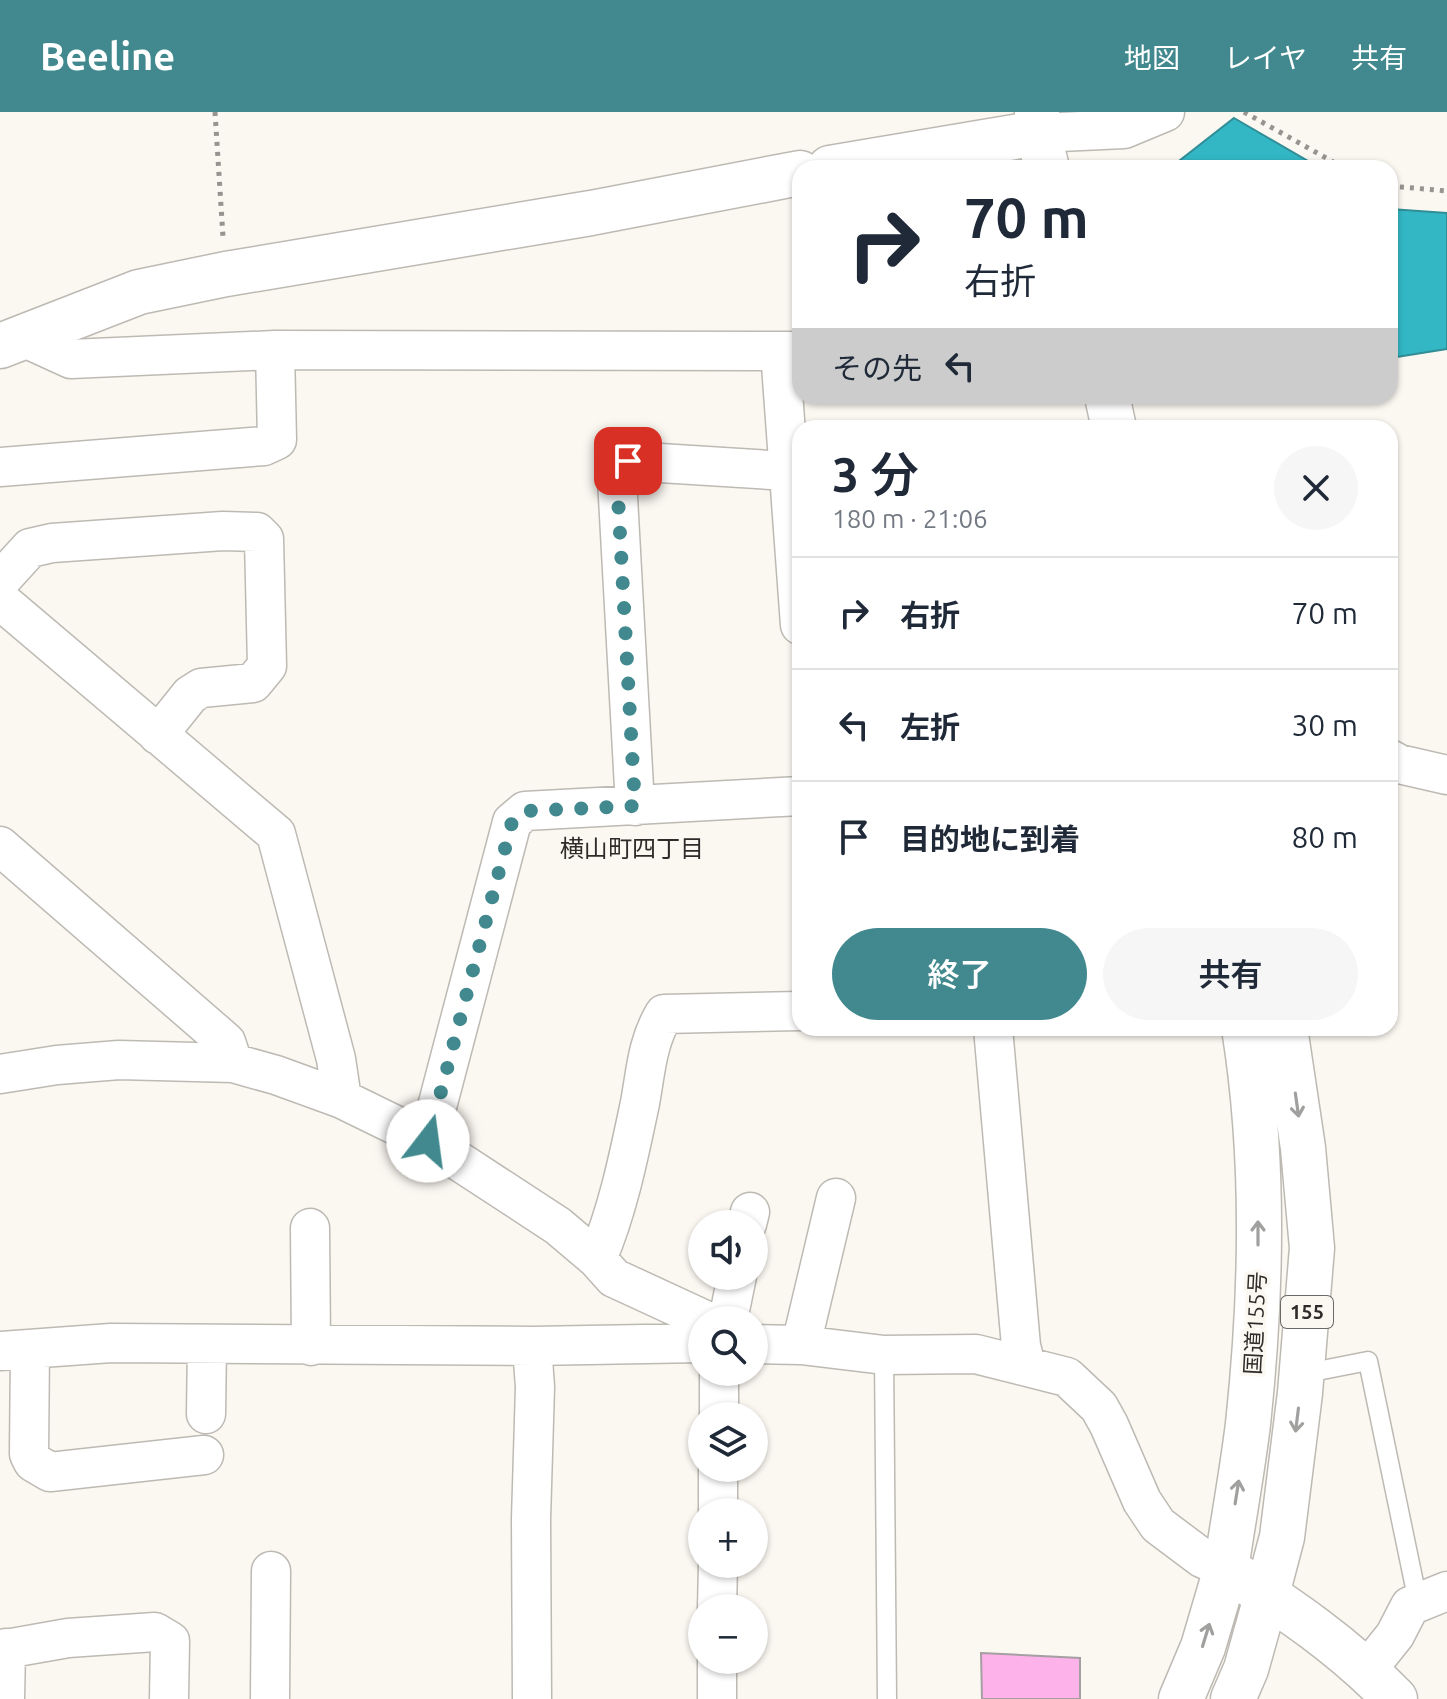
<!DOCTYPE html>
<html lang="ja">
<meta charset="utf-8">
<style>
body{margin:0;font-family:Ubuntu,"Noto Sans JP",sans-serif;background:#f6f6f7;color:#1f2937;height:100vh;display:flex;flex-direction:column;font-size:30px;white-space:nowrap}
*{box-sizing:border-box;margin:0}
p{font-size:26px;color:#747a83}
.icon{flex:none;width:44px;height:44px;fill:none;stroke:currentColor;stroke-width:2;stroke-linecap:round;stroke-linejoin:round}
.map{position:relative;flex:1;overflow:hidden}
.details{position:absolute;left:792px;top:308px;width:606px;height:616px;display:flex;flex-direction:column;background:#fff;border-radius:24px;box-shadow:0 2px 6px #0004}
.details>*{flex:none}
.hud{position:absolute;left:792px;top:48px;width:606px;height:244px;border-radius:24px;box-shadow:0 2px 6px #0004;background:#fff;color:#1f2937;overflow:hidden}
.controls{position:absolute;left:688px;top:1098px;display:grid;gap:16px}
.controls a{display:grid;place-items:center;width:80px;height:80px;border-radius:50%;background:#fff;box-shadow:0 2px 6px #0004;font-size:40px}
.pin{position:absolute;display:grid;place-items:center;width:68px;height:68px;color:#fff;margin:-34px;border-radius:16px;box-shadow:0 4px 12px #0006}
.me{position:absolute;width:88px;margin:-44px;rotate:15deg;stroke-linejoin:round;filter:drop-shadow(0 0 6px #0008)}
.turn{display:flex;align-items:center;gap:28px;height:168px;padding:0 40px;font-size:36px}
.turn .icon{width:104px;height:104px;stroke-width:2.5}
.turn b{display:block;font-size:56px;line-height:68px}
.then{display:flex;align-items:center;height:76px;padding:0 40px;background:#0003;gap:16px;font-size:30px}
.round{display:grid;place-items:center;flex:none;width:84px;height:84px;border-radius:42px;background:#f6f6f7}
.headline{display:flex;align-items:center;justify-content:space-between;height:136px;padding:0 40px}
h1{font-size:48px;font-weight:600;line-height:60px}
.primary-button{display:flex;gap:16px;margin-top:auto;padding:16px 40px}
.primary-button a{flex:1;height:92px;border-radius:48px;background:#41898e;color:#fff;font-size:32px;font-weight:600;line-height:92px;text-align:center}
.primary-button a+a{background:#f6f6f7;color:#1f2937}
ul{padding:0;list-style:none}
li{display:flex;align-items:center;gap:24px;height:112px;padding:0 40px;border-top:2px solid #e0e1e3}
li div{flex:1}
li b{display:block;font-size:30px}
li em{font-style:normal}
header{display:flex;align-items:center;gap:48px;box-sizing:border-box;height:112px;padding:0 40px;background:#41898e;color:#fff}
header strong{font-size:38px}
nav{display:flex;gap:44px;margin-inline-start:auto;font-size:28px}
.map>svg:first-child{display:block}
.water{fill:#33b7c5;stroke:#318d96;stroke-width:2}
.building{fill:#fdb2e9;stroke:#a59fa3;stroke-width:2}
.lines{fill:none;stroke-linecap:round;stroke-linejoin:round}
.lane-casing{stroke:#bdbab4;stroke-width:21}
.street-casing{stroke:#bdbab4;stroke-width:41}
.secondary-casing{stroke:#bdbab4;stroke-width:47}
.highway-casing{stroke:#bdbab4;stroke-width:47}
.path{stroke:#969490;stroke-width:5;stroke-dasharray:4 6;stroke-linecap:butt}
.lane{stroke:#fff;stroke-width:18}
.street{stroke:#fff;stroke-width:38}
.secondary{stroke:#fff;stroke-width:44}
.highway{stroke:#fff;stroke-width:44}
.oneway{stroke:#a0a09f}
.route{stroke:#41898e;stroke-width:14;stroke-dasharray:0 25.2}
.labels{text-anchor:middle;stroke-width:7;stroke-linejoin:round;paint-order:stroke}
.shield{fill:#fbf7f1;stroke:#6b6966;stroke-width:2}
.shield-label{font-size:20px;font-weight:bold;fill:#2d2c2a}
.street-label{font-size:22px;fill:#2d2c2a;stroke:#fbf7f1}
.neighbourhood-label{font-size:24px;fill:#2d2c2a;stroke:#fbf7f1}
</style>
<header>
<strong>Beeline</strong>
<nav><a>地図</a><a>レイヤ</a><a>共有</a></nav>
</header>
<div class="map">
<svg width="1447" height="1587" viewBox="0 0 1447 1587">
<rect width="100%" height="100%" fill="#fbf7f1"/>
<path class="water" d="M1234,6L1320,56H1170Z
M1390,97L1447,101V237L1390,246Z"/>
<path class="building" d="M981,1541L1080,1546V1587H982Z"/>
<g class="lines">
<g class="lane-casing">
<path id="lane" d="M884,1243L887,1587
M1302,1262L1368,1249L1418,1490"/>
</g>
<g class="street-casing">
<path id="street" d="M1038,21L1124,17L1165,0
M25,226L71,247L275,238L800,239
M780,239L800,513
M0,355L264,334L277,328L275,238
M0,469L30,436L52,431L223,419L257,420L264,427L267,554L253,571L201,576L190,583L158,623
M0,488L276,722L336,947L342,987
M1390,647L1399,652L1447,663
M635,694L617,367L628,349L787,359
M0,734L226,930L233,951
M993,916L1021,1234L1026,1253
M0,962L57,953L119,948L233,951L276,963L342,987L428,1029L558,1114L597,1147L614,1166L705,1208
M428,1029L512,710L525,699L800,684
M747,1112L750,1100
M310,1116L311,1234
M597,1147C618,1098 629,1043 640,991C646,958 647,931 664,902L800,899
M728,1208L737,1164
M754,1232L801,1233L884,1243L976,1242L1067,1265L1099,1295L1109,1313L1142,1389L1158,1413L1202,1446L1226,1457
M801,1233L836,1086
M532,1234L535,1275L531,1407L532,1587
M30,1237L29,1342L33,1350L50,1360L204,1343
M0,1239L111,1231L532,1234L702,1231
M206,1302L207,1233
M719,1304V1260
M718,1400V1356
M717,1496L718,1452
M0,1538L68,1526L155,1520L170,1529L169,1587
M1367,1558L1395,1523L1410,1494L1447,1479
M5,1587L6,1536
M270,1587L271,1459
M717,1587V1548"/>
</g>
<g class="secondary-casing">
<path id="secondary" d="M830,56L1038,21
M0,234L139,180L226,162L591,101L800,61
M1181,1587L1203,1535L1226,1457
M1233,1587L1246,1557L1267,1482"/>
</g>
<g class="highway-casing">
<path id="highway" d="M1037,0L1038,21L1047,56
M1107,284L1114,316
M1244,916C1265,1046 1262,1181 1248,1312C1242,1361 1233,1409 1226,1457C1287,1495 1345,1535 1395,1587
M1267,1482L1282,1425L1300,1281L1312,1136L1303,1036L1285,916"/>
</g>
<path class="path" d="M215,0L223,125
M1244,0L1344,56
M1390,74L1447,79"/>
<use href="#lane" class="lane"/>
<use href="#street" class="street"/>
<use href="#secondary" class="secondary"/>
<use href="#highway" class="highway"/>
</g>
<defs><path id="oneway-shaft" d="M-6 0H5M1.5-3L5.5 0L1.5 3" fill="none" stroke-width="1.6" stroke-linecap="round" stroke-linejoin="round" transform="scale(2)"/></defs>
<g class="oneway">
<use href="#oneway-shaft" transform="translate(1297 993) rotate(82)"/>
<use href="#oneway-shaft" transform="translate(1258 1121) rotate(-90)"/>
<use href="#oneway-shaft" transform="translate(1297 1308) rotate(97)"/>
<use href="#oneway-shaft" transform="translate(1237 1380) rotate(-81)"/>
<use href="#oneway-shaft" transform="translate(1206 1523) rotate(-73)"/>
</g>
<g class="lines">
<path class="route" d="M428,1029L512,710L525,699L635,694L617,367L628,349"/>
</g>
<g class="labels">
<rect class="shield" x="1281" y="1184" width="52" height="32" rx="6"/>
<g class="shield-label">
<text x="1307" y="1207">155</text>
</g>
<g class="street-label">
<text transform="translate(1255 1211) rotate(-87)" y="8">国道155号</text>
</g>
<g class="neighbourhood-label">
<text x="632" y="745">横山町四丁目</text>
</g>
</g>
</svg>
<div class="controls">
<a><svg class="icon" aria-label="sound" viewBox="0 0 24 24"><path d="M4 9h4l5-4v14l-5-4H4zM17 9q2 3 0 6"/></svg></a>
<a><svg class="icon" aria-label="search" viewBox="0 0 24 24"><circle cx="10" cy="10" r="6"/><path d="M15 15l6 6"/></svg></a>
<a><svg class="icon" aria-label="layers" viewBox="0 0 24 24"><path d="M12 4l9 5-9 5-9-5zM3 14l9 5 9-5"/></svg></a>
<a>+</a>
<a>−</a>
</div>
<div class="pin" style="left:628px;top:349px;background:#d93025"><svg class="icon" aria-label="arrive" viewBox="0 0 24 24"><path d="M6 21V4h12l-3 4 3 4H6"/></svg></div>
<svg class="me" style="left:428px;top:1029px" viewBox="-20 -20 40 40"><circle r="19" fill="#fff"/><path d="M0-13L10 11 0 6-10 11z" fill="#41898e"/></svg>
<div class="hud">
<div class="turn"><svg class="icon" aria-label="right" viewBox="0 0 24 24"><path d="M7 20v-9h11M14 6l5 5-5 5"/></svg><div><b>70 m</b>右折</div></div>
<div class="then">その先<svg class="icon" aria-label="left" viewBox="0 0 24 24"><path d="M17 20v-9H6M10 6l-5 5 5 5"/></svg></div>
</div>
<section class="details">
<div class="headline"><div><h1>3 分</h1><p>180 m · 21:06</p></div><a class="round"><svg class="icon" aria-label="close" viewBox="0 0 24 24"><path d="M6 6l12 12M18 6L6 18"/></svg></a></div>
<ul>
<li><svg class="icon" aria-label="right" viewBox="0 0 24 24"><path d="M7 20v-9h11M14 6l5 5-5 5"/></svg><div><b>右折</b></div><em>70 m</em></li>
<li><svg class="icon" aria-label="left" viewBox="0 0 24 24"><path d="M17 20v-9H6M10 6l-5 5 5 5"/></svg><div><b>左折</b></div><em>30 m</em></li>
<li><svg class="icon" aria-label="arrive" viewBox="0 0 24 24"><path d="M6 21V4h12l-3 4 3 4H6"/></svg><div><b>目的地に到着</b></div><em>80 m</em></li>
</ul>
<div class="primary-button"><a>終了</a><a>共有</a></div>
</section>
</div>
